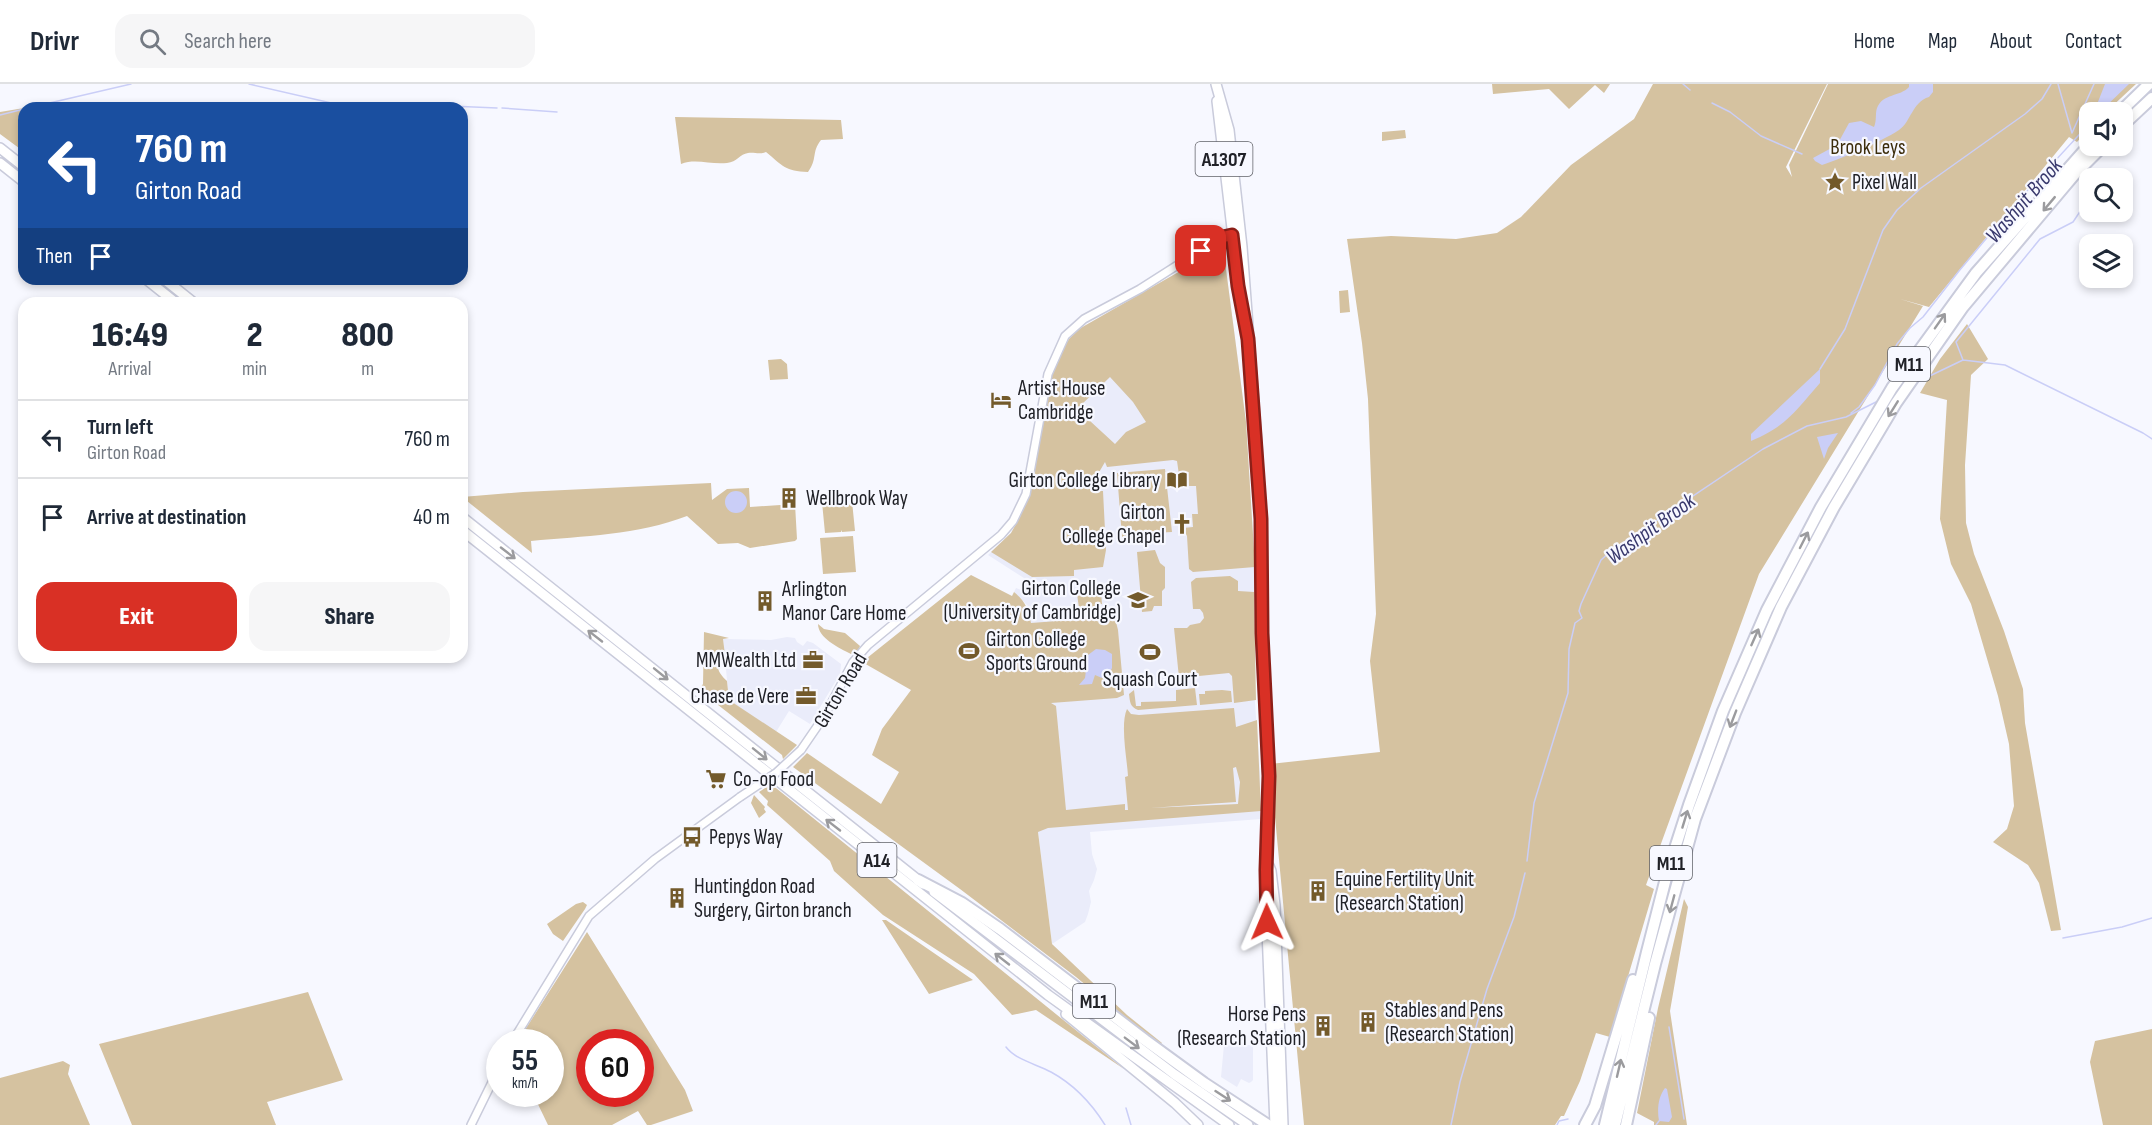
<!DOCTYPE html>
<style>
body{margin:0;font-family:"Sofia Sans Condensed",sans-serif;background:#f6f6f7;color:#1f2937;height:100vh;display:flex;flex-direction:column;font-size:22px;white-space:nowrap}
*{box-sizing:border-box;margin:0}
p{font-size:20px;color:#747a83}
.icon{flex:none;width:33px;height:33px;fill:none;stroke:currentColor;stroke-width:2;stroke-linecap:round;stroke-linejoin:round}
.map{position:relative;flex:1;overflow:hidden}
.panel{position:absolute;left:18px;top:213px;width:450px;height:366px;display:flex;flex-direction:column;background:#fff;border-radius:18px;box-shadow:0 3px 9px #0003}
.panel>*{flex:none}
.guide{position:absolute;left:18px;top:18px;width:450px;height:183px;border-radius:18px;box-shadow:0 3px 9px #0003;background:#1a4fa0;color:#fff;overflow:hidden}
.controls{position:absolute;left:2079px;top:18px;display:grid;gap:12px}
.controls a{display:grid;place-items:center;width:54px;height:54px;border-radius:12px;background:#fff;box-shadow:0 3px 9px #0003;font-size:30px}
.speed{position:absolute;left:486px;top:945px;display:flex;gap:12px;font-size:30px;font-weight:700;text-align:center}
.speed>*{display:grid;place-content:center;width:78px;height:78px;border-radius:50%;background:#fff;box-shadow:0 3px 9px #0003;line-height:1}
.speed small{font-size:15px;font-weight:400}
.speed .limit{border:9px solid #d22;background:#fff;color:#111}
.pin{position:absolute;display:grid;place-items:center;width:51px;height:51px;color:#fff;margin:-26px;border-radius:12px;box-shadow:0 3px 9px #0006}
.me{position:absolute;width:66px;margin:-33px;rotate:359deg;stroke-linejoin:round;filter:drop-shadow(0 0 4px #0008)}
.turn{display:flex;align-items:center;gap:21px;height:126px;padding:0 18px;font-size:27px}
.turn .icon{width:78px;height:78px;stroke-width:2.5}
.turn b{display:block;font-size:42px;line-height:51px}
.then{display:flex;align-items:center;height:57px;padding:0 18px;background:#0003;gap:12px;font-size:22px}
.eta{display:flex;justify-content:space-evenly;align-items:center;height:102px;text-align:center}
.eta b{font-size:36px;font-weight:800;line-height:42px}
.button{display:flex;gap:12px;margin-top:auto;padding:12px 18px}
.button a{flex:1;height:69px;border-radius:18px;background:#d93025;color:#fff;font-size:24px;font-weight:800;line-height:69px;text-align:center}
.button a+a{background:#f6f6f7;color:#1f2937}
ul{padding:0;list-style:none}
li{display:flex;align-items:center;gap:18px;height:78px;padding:0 18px;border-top:2px solid #e0e1e3}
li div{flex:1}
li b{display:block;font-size:22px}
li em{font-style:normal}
header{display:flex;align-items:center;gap:36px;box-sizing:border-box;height:84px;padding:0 30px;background:#fff;border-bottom:2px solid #e0e1e3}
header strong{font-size:28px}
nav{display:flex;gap:33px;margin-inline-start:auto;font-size:21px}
.search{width:420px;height:54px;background:#f6f6f7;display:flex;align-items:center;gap:15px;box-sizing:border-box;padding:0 21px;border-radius:18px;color:#747a83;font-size:22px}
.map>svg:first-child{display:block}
.built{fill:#eaecfa}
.green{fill:#d5c2a0;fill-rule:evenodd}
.water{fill:#cacef7}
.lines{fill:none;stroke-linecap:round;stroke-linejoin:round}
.stream{stroke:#cacef7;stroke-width:1.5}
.tertiary-casing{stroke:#c9cbdb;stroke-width:10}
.primary-casing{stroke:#c9cbdb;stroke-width:12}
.trunk-casing{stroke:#c9cbdb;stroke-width:12}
.motorway-casing{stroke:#c9cbdb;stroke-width:14}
.tertiary{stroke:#fff;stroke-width:7}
.primary{stroke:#fff;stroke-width:9}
.trunk{stroke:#fff;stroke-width:9}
.motorway{stroke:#fff;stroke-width:10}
.tertiary-bridge-casing{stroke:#c9cbdb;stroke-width:10;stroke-linecap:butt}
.tertiary-bridge{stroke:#fff;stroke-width:7}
.oneway{stroke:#9b9b9e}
.route-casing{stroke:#8d1f18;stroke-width:15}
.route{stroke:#d93025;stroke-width:10}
.labels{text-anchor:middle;stroke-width:4.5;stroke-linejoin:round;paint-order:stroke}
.shield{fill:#f7f8ff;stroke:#606268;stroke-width:1.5}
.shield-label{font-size:20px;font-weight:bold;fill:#202127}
.park-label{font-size:21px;fill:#3c2d0c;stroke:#f7f8ff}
.poi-label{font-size:21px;fill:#202127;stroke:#f7f8ff;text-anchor:start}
.street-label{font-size:21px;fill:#202127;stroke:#f7f8ff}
.water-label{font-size:22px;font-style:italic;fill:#39396d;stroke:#f7f8ff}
</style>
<header>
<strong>Drivr</strong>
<div class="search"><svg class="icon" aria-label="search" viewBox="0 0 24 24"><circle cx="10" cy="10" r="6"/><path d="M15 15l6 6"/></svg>Search here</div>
<nav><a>Home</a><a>Map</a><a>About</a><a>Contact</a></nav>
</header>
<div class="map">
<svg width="2152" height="1041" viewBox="0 0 2152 1041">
<rect width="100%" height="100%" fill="#f7f8ff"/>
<path class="built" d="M1217,166L1222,167L1224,170L1246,338L1255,483V619L1260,688L1261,735L1090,748L1092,770L1097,785L1094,796L1089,807L1091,818L1088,830L1085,838L1052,860L1038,748L1030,539L1028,522L1014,508L1016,504L1021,506L1024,494L988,471L1011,449L1020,433L1032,400L1051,293L1069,255L1079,245Z
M787,553L795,554L797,558L803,562L807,557L813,559L841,580L840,590L810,640L789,627L776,648L729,616L723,555L771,556Z
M1224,961H1253V996L1251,998L1249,999L1241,995L1237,1003L1221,993Z"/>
<path class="green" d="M1492,0H1610L1604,9L1595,1L1569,25L1549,5L1493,10Z
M1653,0H1827L1786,83L1792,93L1789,81L1828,0H2136L2106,28H2090L2089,45L2077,58L2069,53L1929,223L1900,215L1923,222L1759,490L1646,801L1654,805L1610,953L1596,949L1580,997L1564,1032H1561L1555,1041H1304L1270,680L1380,668L1370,577L1376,530L1368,315L1362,259L1347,155L1391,152L1456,155L1497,149L1521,133L1571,81L1634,35Z
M24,24V65L23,67L0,50V28Z
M675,33L841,36L843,55L821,56C811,69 818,74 808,88C785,87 783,82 766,68C759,71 755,68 748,69C740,70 737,78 727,79C711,81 696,74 681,80Z
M1405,46L1406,54L1382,57V48Z
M1217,166L1222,167L1224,170L1246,338L1255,483L1193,488L1189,485L1187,452L1183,444L1193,443L1192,430H1198L1196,402H1189L1188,390L1179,391L1177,377L1173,376L1107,383L1105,378L1098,390L1100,407H1103L1106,466L1103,483L1074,486V492L1032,493L991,468L1011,449L1020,433L1032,400L1051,293L1059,272L1069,255L1079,245ZM1110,293L1133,318L1146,338L1126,348L1115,360L1077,325Z
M1348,206L1350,228L1340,229L1339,207Z
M1967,240L1988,275L1971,291L1965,381L1966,439L1974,470L2004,547L2023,605L2025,639L2061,846L2051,847L2039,799L2028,781L1993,758L2007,745L2014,722L2009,660L1998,612L1971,520L1951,480L1940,435L1947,316L1920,309L1940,275Z
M781,275L787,280L788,295L770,296L768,276Z
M1165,385L1172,448L1134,450V452L1122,453L1117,389Z
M711,399L712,416L727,405L749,404L750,423L795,420L797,455L795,457L750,464L738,459L718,460L687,432C638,451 583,452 531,457L532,469L462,413L523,408Z
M839,416L840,418L852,417L855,447L842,448L841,446V448L825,449L822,418Z
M853,452L856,488L823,490L820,454Z
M1155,466L1160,479L1165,483V504L1162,507V522H1154L1152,527L1142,528L1137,468Z
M971,491L1012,512L1014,508C1026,518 1028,525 1031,539L1110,533L1116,538L1118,546L1124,611L1117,614L1051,619L1056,622L1066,726L1125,720V726H1128L1125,693L1128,692C1127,675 1120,640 1127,625L1131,630L1139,631L1234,624L1236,643L1257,636L1261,727L1048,744L1038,748L1052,860L1127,931L1162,959L1159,962L1076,893L960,805L793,683L807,669L881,720L899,688L872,671L882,645L911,606L862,578ZM1236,683L1240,698L1238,720L1150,724L1236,718L1233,684Z
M1230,492L1238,497V507L1254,508L1256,616L1234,619L1232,592L1229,589L1179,594L1174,544H1187L1190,541L1200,539L1204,534L1203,529L1200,525H1193L1191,498L1196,494Z
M1101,508L1102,520L1095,521L1096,530L1080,531L1077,510Z
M818,540L824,545L845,549L860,562L858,567L851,570C839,564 818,554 818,540Z
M704,548L729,554L723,555L725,571C713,580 718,589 727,597L729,616L797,661L783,675L782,671L699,606L703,600Z
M1195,604L1197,621L1138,626C1130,623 1130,618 1129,610L1134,606L1136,622H1141V618L1176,617V606Z
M1222,606L1231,607L1232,618L1200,621L1199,610H1205V607Z
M771,700L1124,985L1036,926L1012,931L974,890L883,831L834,787L830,777L767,721L768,717L759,708Z
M754,711L765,723L764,725L766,728L759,734L751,719Z
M1684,815L1688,823L1670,927L1687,1041H1654V1038L1637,1029L1658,924Z
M583,818L587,821L585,825L563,857L553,850L547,840L576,820Z
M882,836H886L973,896L929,910Z
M587,848L685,1006L693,1027L651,1041H647L638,1027L612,1041H548L533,1010H550V958H520L523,949ZM590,958H640V1010H590Z
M308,908L343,996L267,1018L276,1041H132L99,960Z
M2152,945V1041H2103L2090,978L2095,957Z
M63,977L70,981L68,990L90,1041H0V994Z"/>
<path class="water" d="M1909,0H1933V8L1929,13C1912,18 1911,38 1899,46C1879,59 1845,73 1822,81L1815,77L1813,74L1837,61L1849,39L1861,37L1874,43C1877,36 1875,30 1877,24C1883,9 1900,13 1909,3Z
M2105,0H2129L2100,28H2094Z
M1820,285V299C1796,326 1786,343 1751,357V350Z
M1838,349L1828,364L1824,375L1817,353Z
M725 418a11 11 0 1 1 22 0a11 11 0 1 1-22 0Z
M1096,565L1105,566L1112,570V584L1109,590L1102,594L1095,591L1092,600L1079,601L1085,594L1088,571Z
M1665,1004L1667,1005L1672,1033L1669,1038L1659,1037C1657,1026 1658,1013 1665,1004Z"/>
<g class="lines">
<path class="stream" d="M249,0L353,24
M1683,0L1690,6
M2058,0L2072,49L2094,0
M1712,19L1730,28L1761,52L1802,70
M28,24L131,0
M376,24L377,22L427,21L497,24
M502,24L557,28
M0,31L24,25
M2082,107L2083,123L2073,138L2040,155L1956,258L1963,276L2005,281L2143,349L2152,355
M1820,285L1845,245L1883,146L1897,126L1921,104L2025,30L2042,15L2051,0
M1915,299L1963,276
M1851,329L1859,323L1875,301L1897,260L1910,244L1923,233L1959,187L2017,118L2090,39
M1527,777L1534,719L1568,609L1569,565L1575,539L1582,534L1579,527L1581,520L1601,476L1611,467L1763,365L1807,342L1846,333L1878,317
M2063,854L2122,843L2152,834
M1669,943L1684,1035
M1006,963C1016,976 1036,980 1051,988C1073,1000 1092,1020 1105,1041
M1126,1024L1131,1041
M1451,1041L1460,998L1487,905L1514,833L1525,789
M1557,1041L1559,1037L1568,1035
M1656,1041L1659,1037"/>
<g class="tertiary-casing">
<path id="tertiary" d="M801,666L825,631L853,578L868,561L1001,451L1013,437L1026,410L1048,290L1065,252L1084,235L1140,205L1223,152L1238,150
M512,958L589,832L655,775L740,713
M471,1041L500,982"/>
</g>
<g class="primary-casing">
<path id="primary" d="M1216,0L1229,46L1242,163L1257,361L1261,446V549L1268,692L1266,822L1275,1041
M1217,17L1241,221
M1269,782L1271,787L1275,821L1283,1041"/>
</g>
<g class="trunk-casing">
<path id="trunk" d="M0,64L24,83
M0,79L24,98
M146,195L176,219
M164,195L194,219
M462,433L923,800
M462,446L1048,911L1229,1041
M934,808L1174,990L1248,1041
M1066,930L1175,1019L1198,1041"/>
</g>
<g class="motorway-casing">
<path id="motorway" d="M2120,28L2149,0
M2122,42L2152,14
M918,796L962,819L1000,845L1145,956L1204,999L1268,1041
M1585,1041L1595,1022L1633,896
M1605,1041L1647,868L1668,786L1689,721L1723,627L1767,526L1821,423L1892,304L1976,189L2090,60
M1615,1041L1655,880L1695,735L1735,629L1781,523L1834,423L1896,319L1963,223L2074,91L2103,62
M1626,1041L1649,934"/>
</g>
<use href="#tertiary" class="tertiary"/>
<use href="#primary" class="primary"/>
<use href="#trunk" class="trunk"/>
<use href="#motorway" class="motorway"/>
<g class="tertiary-bridge-casing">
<path id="tertiary-bridge" d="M740,713L776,689L801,666"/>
</g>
<use href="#tertiary-bridge" class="tertiary-bridge"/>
</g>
<defs><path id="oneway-shaft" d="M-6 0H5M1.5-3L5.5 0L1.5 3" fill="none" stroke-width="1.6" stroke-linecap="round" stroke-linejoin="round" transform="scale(1.5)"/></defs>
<g class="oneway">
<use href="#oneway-shaft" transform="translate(2049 120) rotate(130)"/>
<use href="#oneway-shaft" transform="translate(1940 237) rotate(-55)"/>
<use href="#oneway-shaft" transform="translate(1893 325) rotate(122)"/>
<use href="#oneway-shaft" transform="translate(1804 456) rotate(-63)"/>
<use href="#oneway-shaft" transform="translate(508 469) rotate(38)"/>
<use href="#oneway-shaft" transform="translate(595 552) rotate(-142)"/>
<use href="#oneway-shaft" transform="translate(1755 553) rotate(-66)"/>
<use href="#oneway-shaft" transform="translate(661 590) rotate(39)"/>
<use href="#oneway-shaft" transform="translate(1733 635) rotate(111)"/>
<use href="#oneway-shaft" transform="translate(760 670) rotate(39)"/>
<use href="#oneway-shaft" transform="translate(1685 735) rotate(-73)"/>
<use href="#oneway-shaft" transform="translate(833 741) rotate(-142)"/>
<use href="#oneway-shaft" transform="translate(1672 820) rotate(105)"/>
<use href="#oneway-shaft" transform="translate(1002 875) rotate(-142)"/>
<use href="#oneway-shaft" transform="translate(1132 959) rotate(37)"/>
<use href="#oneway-shaft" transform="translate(1619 984) rotate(-77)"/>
<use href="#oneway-shaft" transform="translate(1223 1012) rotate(33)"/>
</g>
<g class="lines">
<g class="route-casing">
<path id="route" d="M1201,167L1223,153L1232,151L1238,202L1248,255L1261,435L1262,549L1269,692L1266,786L1267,838"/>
</g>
<use href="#route" class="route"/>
</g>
<defs>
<g id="sight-bare" transform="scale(1.62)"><path d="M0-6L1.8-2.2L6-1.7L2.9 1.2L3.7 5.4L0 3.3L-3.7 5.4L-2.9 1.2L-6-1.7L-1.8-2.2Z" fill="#735a2b" stroke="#f7f8ff" stroke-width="2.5" paint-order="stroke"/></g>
<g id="hotel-bare" transform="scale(1.62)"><path d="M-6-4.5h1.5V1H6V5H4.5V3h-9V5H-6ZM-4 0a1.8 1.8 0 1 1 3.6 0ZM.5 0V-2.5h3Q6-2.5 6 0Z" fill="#735a2b" stroke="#f7f8ff" stroke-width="2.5" paint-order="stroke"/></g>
<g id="library-bare" transform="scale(1.62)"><path d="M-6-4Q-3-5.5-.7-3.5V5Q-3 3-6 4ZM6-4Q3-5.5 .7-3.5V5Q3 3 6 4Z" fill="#735a2b" stroke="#f7f8ff" stroke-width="2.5" paint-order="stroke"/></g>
<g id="building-bare" transform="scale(1.62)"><path d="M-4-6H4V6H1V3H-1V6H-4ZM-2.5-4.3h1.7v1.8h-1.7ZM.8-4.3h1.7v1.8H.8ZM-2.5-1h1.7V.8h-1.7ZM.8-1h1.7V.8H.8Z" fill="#735a2b" stroke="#f7f8ff" stroke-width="2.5" paint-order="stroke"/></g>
<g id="church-bare" transform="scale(1.62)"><path d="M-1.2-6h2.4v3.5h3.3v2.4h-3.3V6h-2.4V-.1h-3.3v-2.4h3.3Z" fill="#735a2b" stroke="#f7f8ff" stroke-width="2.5" paint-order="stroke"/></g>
<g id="university-bare" transform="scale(1.62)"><path d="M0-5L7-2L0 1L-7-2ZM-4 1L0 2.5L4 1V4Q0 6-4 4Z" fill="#735a2b" stroke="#f7f8ff" stroke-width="2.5" paint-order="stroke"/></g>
<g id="stadium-bare" transform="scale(1.62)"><path d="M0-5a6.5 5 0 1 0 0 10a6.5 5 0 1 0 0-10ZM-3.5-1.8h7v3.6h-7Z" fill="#735a2b" stroke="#f7f8ff" stroke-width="2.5" paint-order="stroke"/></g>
<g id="office-bare" transform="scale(1.62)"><path d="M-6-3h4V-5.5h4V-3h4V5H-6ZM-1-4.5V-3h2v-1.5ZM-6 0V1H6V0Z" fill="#735a2b" stroke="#f7f8ff" stroke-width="2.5" paint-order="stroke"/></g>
<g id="supermarket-bare" transform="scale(1.62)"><path d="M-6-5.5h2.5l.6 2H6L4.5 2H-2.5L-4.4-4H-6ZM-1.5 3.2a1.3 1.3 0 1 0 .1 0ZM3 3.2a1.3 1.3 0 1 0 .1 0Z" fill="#735a2b" stroke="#f7f8ff" stroke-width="2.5" paint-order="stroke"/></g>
<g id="bus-bare" transform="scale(1.62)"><path d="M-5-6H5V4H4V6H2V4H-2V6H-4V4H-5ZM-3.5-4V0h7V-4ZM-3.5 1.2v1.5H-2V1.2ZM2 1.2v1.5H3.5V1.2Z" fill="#735a2b" stroke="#f7f8ff" stroke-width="2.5" paint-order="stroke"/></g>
</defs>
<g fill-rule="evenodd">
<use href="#sight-bare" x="1835" y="98"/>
<use href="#hotel-bare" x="1001" y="316"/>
<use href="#library-bare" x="1177" y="396"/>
<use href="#building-bare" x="789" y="414"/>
<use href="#church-bare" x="1182" y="440"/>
<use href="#university-bare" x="1138" y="516"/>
<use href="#building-bare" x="765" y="517"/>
<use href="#stadium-bare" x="969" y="567"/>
<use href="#stadium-bare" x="1150" y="568"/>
<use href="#office-bare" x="813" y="576"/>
<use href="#office-bare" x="806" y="612"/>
<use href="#supermarket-bare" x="716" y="695"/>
<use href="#bus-bare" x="692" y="753"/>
<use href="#building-bare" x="1318" y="807"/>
<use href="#building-bare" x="677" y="814"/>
<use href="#building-bare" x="1368" y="938"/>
<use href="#building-bare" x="1323" y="942"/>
</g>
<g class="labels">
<g class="shield">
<rect x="1195.5" y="58" width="57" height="34" rx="4.5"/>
<rect x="1888" y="263" width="42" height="34" rx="4.5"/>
<rect x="857.5" y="759" width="39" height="34" rx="4.5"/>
<rect x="1650" y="762" width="42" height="34" rx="4.5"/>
<rect x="1073" y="900" width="42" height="34" rx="4.5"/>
</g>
<g class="shield-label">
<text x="1224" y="82">A1307</text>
<text x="1909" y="287">M11</text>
<text x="877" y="783">A14</text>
<text x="1671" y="786">M11</text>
<text x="1094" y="924">M11</text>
</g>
<g class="park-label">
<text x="1868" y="70">Brook Leys</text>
</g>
<g class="poi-label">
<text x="1852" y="105">Pixel Wall</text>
<text x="1018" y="311">Artist House<tspan x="1018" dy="24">Cambridge</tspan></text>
<text x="1160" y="403" text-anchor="end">Girton College Library</text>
<text x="806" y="421">Wellbrook Way</text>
<text x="1165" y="435" text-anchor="end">Girton<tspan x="1165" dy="24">College Chapel</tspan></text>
<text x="1121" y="511" text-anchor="end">Girton College<tspan x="1121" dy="24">(University of Cambridge)</tspan></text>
<text x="782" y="512">Arlington<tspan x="782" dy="24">Manor Care Home</tspan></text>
<text x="986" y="562">Girton College<tspan x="986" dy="24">Sports Ground</tspan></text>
<text x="796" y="583" text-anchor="end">MMWealth Ltd</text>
<text x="1150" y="602" text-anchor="middle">Squash Court</text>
<text x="789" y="619" text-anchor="end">Chase de Vere</text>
<text x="733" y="702">Co-op Food</text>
<text x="709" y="760">Pepys Way</text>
<text x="1335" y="802">Equine Fertility Unit<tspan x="1335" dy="24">(Research Station)</tspan></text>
<text x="694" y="809">Huntingdon Road<tspan x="694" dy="24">Surgery, Girton branch</tspan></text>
<text x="1385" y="933">Stables and Pens<tspan x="1385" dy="24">(Research Station)</tspan></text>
<text x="1306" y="937" text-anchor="end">Horse Pens<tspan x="1306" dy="24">(Research Station)</tspan></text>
</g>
<g class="street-label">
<text transform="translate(840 606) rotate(-59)" y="7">Girton Road</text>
</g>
<g class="water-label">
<text transform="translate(2023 116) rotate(-49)" y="8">Washpit Brook</text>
<text transform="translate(1650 444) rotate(-36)" y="8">Washpit Brook</text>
</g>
</g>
</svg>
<div class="controls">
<a><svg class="icon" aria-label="sound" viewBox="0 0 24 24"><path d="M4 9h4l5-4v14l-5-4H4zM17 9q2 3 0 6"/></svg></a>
<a><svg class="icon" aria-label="search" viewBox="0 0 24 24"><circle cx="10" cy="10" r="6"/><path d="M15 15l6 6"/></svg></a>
<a><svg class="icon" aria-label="layers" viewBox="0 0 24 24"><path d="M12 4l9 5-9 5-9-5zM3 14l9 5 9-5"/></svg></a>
</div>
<div class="speed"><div>55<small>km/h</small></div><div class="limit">60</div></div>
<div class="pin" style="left:1201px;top:167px;background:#d93025"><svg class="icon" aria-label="arrive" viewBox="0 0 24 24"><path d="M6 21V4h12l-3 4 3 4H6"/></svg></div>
<svg class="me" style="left:1267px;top:838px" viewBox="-20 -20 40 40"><path d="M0-17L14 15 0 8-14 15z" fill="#d93025" stroke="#fff" stroke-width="4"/></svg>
<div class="guide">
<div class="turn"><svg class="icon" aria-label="left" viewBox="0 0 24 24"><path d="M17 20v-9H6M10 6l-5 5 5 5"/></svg><div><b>760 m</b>Girton Road</div></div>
<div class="then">Then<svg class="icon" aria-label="arrive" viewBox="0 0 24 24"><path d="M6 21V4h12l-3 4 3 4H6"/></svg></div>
</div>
<section class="panel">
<div class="eta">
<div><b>16:49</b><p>Arrival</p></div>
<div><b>2</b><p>min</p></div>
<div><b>800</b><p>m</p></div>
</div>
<ul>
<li><svg class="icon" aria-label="left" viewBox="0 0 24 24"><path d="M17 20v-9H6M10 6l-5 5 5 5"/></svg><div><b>Turn left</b><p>Girton Road</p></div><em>760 m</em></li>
<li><svg class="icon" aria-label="arrive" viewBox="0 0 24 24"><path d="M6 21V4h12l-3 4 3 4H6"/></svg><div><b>Arrive at destination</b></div><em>40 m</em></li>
</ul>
<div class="button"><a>Exit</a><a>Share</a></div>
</section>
</div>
